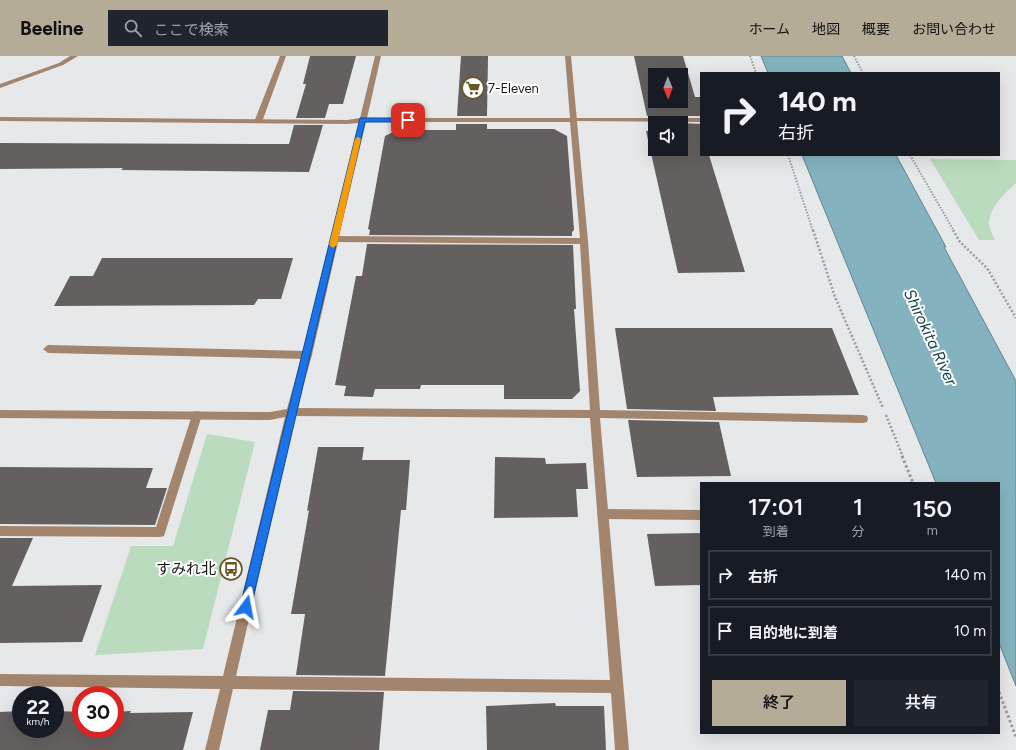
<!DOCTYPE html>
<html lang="ja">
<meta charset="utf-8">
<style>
body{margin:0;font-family:Figtree,"Noto Sans JP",sans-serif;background:#20242c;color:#f1f3f6;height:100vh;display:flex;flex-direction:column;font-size:15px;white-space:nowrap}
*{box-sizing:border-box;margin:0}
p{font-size:13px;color:#9ea1a6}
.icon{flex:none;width:22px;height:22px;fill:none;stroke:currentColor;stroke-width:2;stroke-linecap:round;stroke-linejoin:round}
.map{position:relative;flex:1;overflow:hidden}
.side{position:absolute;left:700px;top:426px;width:300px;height:252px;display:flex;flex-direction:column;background:#171b24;border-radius:0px;box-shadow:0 4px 16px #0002}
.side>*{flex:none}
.guide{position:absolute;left:700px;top:16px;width:300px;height:84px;border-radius:0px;box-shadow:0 4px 16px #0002;background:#171b24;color:#f1f3f6;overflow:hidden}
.needle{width:26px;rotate:179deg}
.buttons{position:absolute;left:648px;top:12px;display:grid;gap:8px}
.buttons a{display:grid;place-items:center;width:40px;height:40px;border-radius:0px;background:#171b24;box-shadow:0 4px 16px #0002;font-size:20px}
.speed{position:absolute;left:12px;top:630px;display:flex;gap:8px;font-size:20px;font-weight:700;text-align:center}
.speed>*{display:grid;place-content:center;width:52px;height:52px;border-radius:50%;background:#171b24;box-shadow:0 4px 16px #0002;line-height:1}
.speed small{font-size:10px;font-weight:400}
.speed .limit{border:6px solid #d22;background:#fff;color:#111}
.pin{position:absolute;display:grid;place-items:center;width:34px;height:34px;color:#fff;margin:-17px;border-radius:8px;box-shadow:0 2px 6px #0006}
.me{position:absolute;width:44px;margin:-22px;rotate:13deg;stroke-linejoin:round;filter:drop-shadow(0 0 3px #0008)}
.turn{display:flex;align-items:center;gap:14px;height:84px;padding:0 12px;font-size:18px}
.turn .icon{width:52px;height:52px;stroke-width:2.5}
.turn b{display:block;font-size:28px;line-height:34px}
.eta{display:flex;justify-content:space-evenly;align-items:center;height:68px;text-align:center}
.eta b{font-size:24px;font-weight:600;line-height:28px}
.action{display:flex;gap:8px;margin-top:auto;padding:8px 12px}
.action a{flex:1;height:46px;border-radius:0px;background:#b5ac98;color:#111;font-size:16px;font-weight:600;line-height:46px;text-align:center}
.action a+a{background:#20242c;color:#f1f3f6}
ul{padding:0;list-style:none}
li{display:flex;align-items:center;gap:12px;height:50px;margin:0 8px 6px;padding:0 4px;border:2px solid #363941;border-radius:0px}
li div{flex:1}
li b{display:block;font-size:15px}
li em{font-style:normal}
header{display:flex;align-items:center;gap:24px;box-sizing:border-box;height:56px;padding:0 20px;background:#b5ac98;color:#111}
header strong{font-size:19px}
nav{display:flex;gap:22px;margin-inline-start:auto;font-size:14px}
.search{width:280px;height:36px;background:#20242c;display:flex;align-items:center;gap:10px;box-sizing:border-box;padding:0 14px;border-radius:0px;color:#9ea1a6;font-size:15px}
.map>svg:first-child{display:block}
.green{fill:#bbdbbf}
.water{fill:#84b3bf;stroke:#63848d}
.building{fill:#63605f;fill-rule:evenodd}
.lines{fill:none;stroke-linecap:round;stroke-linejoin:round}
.path-far2{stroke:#999b9d;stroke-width:2;stroke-dasharray:1.5 1.5;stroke-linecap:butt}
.path-far1{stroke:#999b9d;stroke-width:2.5;stroke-dasharray:2 2;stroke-linecap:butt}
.path{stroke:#999b9d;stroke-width:3;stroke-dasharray:2.5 2.5;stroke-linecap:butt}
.lane{fill:#a3856d;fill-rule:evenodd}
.street{fill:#a3856d;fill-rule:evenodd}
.route{fill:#1a73e8;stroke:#114b97}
.slow{fill:#f59e0b}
.labels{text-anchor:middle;stroke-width:4;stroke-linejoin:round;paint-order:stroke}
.far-poi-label{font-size:13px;fill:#151617;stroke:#fff;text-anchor:start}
.poi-label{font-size:15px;fill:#151617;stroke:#fff;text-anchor:end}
.water-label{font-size:16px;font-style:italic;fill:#123e47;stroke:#fff}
</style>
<header>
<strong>Beeline</strong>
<div class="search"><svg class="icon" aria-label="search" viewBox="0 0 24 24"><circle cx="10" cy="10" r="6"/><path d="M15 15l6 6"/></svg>ここで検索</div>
<nav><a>ホーム</a><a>地図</a><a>概要</a><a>お問い合わせ</a></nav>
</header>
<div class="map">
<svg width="1016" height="694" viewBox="0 0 1016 694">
<rect width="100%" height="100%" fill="#e6e8ea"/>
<path class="green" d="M930,103L1016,104V127C1005,137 991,150 989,166C988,171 993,179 995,184H979Z
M207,378L255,386L203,593L95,599L131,490H173Z"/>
<path class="water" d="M761,0H842L851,17H768Z
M802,99H896L946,191H944L1016,325V630L999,587V427H936Z"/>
<path class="building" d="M310,0H356L343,48H329L325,62H296L306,28H303Z
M461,0H488L487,60H457Z
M634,0H683L695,41H701V60H647ZM655,19H681V45H655Z
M648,67H655V93H681V67L701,68V99H709L745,216L678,217L646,75H650Z
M456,68H487V73H554L567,80L574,174L572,176V180L369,179L370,174L368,173L385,80L397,74H456Z
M294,69H323L309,116L121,114L123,112L0,113V87L289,88Z
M367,188L573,189L576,253H574L580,335L572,343H504V329H421L420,333H375L373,341L344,340L346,330L335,329L356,220H362Z
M102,202H293L281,243H258L254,249L54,250L70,220H93Z
M615,272H832L859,339L713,341L716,355L627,353Z
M628,364L719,366L731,420L637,421Z
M318,391H364L362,404H410L406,454H401L385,620L296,619L305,558H291L309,454L307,455Z
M495,401L545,402L546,408L586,407L588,433H576L578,461L494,462Z
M0,411L153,412L146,432H167L155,469L0,468Z
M701,477V529L655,530L647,478Z
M0,482H33L12,530L102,529L82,586L0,587Z
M293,635L384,636L379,694H260L268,654H290Z
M555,647L556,650H604L606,694H487L486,650Z
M21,655V673H55V655L81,656V673H115V656L131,655L130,657L193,656L183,694H0V656Z"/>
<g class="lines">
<path class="path-far2" d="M750,0L756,17
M854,0L863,17
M788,99L813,175
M910,99L954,175"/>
<path class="path-far1" d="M813,174L835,241L883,352
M953,174L960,186L987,212L1016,262
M886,359L903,401"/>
<path class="path" d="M902,400L913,427
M999,636L1016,681"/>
<path class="lane" d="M70,0H78L63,9L0,32V28L59,7Z
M280,0H286L262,66L256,67L254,66Z
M573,62H701V66L571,65L570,64Z
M48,289L307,295L310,296L312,299L310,302L307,303L48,297L43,293Z
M197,355L201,356L202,359L164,480L160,481L0,480V470L156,471L192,359L193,356Z
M603,453L701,454V464L603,463L599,462L597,458L599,454Z"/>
<path class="street" d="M375,0H381L367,62H570L565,0H571L588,185L600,354L863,359L867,360L868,363L867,366L863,367L600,362L629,694H615L611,637L233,633L219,694H205L220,633L0,630V618L223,620L285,361L270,364L0,362V354L270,356L287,353L302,299L359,67L347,68L0,65V61L347,64L360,62ZM366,66H570L580,182L339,180ZM338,186L580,188L590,354L297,352L312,299ZM295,360L590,362L610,624L236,620Z"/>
</g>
<path class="route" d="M360,62H408L411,64L408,66H365L251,551L249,555L246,556L242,555L240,551Z"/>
<path class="slow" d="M358,81L361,83L337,189L333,192L329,189L355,83Z"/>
<defs>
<g id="supermarket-ring" transform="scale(1.15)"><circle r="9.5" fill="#fff" stroke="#6b5525" stroke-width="1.5"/><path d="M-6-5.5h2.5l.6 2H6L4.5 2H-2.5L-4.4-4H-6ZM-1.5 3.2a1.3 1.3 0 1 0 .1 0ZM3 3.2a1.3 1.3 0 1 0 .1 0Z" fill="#6b5525"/></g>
<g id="bus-ring" transform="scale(1.15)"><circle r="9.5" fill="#fff" stroke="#6b5525" stroke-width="1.5"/><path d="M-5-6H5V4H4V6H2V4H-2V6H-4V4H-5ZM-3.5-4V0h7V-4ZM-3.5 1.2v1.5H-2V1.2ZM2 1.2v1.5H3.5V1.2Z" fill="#6b5525"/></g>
</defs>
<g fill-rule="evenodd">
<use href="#supermarket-ring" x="473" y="32"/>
<use href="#bus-ring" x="231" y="513"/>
</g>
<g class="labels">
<g class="far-poi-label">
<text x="488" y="37">7-Eleven</text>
</g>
<g class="poi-label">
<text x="216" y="518">すみれ北</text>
</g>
<g class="water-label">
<text transform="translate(931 281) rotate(65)" y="6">Shirokita River</text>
</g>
</g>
</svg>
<div class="buttons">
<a><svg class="needle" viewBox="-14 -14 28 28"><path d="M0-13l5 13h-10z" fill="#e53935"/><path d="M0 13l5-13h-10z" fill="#9ea1a6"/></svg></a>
<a><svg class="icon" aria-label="sound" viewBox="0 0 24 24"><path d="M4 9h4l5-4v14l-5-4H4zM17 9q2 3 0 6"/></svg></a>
</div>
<div class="speed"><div>22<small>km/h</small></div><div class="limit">30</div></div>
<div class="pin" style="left:408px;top:64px;background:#d93025"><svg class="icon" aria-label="arrive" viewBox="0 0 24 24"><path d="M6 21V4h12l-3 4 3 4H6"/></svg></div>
<svg class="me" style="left:246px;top:551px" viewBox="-20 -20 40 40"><path d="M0-17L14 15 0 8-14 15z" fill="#1a73e8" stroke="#fff" stroke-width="4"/></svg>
<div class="guide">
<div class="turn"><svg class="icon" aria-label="right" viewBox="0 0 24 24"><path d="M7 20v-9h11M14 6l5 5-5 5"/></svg><div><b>140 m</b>右折</div></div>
</div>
<section class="side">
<div class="eta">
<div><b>17:01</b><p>到着</p></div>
<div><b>1</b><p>分</p></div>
<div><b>150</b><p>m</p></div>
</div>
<ul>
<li><svg class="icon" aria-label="right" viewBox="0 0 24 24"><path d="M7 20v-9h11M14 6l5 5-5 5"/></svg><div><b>右折</b></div><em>140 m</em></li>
<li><svg class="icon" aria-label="arrive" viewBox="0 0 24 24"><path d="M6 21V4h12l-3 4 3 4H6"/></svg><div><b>目的地に到着</b></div><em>10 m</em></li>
</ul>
<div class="action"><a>終了</a><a>共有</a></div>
</section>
</div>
